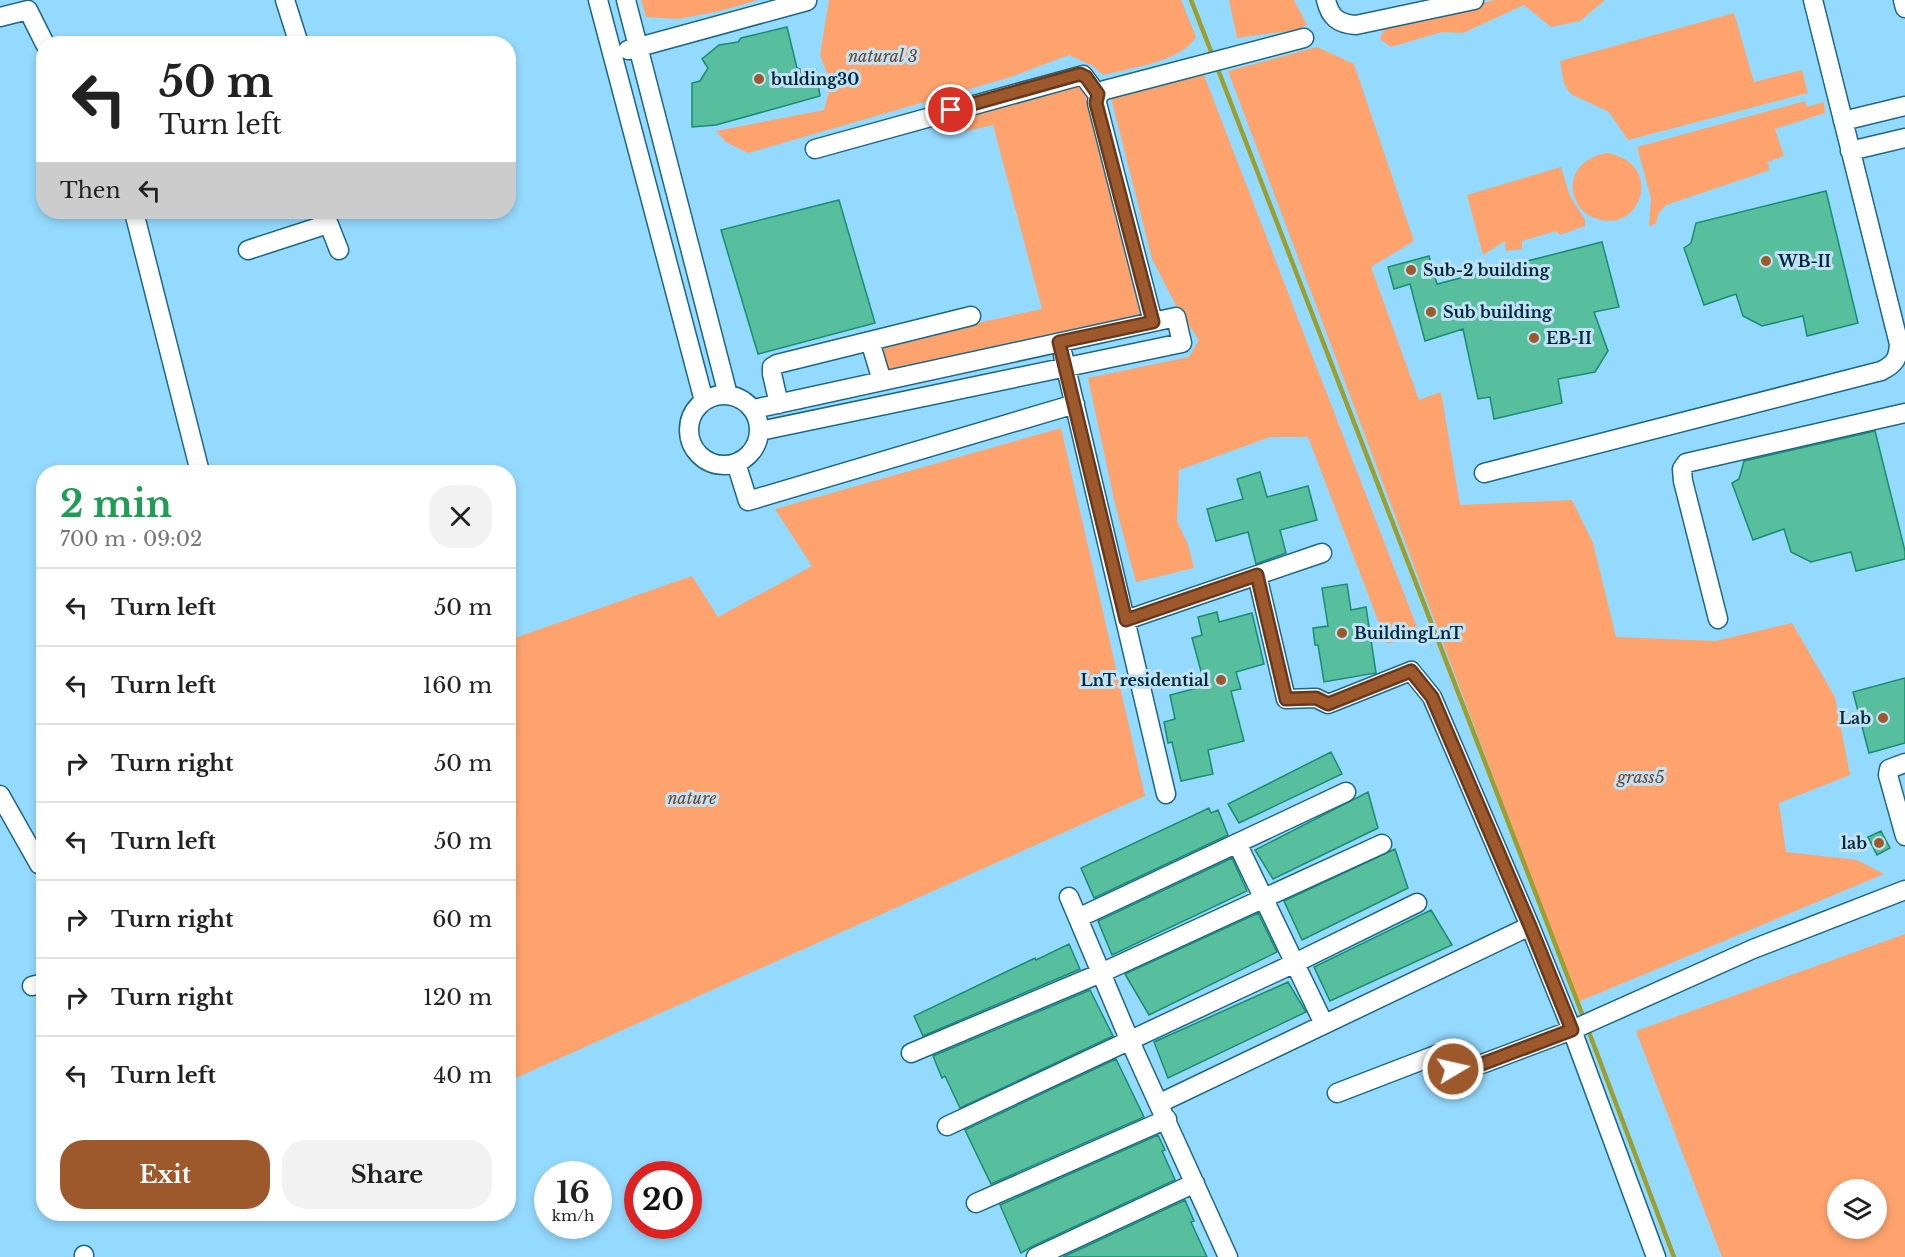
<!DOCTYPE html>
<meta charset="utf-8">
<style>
body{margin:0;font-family:"Libre Baskerville",serif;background:#f2f2f2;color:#222;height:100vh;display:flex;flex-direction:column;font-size:22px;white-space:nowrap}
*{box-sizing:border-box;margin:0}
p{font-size:20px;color:#767676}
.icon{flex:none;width:33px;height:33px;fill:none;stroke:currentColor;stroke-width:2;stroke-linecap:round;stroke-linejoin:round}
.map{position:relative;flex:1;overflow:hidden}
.side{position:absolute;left:36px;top:465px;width:480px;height:756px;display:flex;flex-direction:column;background:#fff;border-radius:24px;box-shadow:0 3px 9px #0003}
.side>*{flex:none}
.hud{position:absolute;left:36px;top:36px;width:480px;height:183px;border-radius:24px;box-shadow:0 3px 9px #0003;background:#fff;color:#222;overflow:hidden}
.fabs{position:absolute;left:1827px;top:1179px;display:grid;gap:12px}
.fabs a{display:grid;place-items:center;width:60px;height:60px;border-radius:50%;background:#fff;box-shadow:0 3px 9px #0003;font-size:30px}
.speed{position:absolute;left:534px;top:1161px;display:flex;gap:12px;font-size:30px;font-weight:700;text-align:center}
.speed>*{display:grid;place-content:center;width:78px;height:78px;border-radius:50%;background:#fff;box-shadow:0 3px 9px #0003;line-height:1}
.speed small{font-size:15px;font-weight:400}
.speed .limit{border:9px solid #d22;background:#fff;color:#111}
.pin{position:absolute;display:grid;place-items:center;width:51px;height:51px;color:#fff;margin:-26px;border:3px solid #fff;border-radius:50%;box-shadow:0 2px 6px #0007}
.me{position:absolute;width:66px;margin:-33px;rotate:81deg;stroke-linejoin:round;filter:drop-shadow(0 0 4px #0008)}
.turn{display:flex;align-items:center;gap:21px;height:126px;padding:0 24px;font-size:27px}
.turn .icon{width:78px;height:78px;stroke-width:2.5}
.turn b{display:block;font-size:42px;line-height:51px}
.then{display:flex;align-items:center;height:57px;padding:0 24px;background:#0003;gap:12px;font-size:22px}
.round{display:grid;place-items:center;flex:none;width:63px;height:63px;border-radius:24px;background:#f2f2f2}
.overview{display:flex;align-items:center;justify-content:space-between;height:102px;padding:0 24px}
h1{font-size:36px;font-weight:700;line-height:45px;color:#1e9e55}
.button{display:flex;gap:12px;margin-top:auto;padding:12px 24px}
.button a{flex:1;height:69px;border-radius:24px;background:#9d582c;color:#fff;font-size:24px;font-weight:700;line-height:69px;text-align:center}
.button a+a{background:#f2f2f2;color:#222}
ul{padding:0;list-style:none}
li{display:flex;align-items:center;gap:18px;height:78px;padding:0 24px;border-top:2px solid #e0e0e0}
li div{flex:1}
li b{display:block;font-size:22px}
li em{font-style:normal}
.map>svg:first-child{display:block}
.green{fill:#fea36e;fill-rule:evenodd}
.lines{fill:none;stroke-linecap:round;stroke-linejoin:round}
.stream{stroke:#9c9e2d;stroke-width:4.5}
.building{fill:#57be9e;stroke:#198d70;stroke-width:1.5}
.minor-casing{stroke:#1c6786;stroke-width:21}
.minor{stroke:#fff;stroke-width:18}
.route-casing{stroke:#66391d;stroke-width:15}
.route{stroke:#9d582c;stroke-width:10}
.poi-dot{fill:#9d582c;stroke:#c1e2f4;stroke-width:2}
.labels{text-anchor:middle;stroke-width:6;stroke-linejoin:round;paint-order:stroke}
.park-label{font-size:16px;font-style:italic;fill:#704124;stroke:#c1e2f4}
.poi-label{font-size:16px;font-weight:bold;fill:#002a3b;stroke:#c1e2f4;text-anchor:start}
</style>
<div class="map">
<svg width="1905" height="1257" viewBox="0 0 1905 1257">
<rect width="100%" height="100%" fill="#94dafe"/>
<path class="green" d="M641,0H758L720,11L678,19L646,17Z
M829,0H1181L1196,37C1181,62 1130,68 1103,75L1093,66L1069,55L1011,77L748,153L726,142L716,131L824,110L831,83L820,55Z
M1229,0H1294L1307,25L1296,30L1237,38Z
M1495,0H1605L1580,21L1551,27L1524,5L1463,33L1442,32L1391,47L1380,39L1386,24Z
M1734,13L1754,82L1802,70L1808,93L1628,140L1609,112L1571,94L1564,84L1560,61Z
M1317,47L1354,64L1414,241L1371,267L1419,400L1441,392L1460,505L1572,500L1593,543L1616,637L1716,641L1792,623L1835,697L1850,775L1779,803L1786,852L1857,860L1884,874L1578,1002L1228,71Z
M1204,75L1420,635L1387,644L1308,437H1270L1179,470L1177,521L1188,545L1194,568L1136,582L1115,504L1088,378L1189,357L1199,340L1178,309L1152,259L1111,98Z
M1083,81L1142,316L888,370L880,344L1042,309L993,125L949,135L942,122Z
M1805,101L1807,107L1824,102L1825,113L1775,129L1784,156L1767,162L1770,170L1666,205L1658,214L1656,224L1649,226L1651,198L1637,147Z
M1607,153C1665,163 1641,233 1598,219C1590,217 1584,213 1579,206C1562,180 1581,157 1607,153Z
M1561,167L1570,196L1585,220V226L1560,235L1556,231L1522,241V249L1506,251L1505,241L1483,255L1467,195Z
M1061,428L1145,796L509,1081V640L692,576L718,617L812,566L775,509Z
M1905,934V1257H1722L1636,1031ZM1838,1190H1876V1228H1838Z"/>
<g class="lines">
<path class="stream" d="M1191,0L1214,59
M1217,67L1584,1019
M1587,1027L1674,1257"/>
</g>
<path class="building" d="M787,27L797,68L800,69L801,76L816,70L820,96L716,125L692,127V83L700,81L708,68L702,59L719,45L738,42L741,38Z
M1826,191L1858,323L1807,336L1803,316L1762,326L1743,316L1736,294L1704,305L1684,248L1691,243L1696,223Z
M839,200L875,323L758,354L721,230Z
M1602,242L1619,307L1594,312L1608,351L1595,372L1558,379L1562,403L1494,419L1490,397L1478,399L1463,329L1425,341L1410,284L1394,289L1388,267L1429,256L1437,284Z
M1875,431L1905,551V559L1856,571L1851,552L1811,562L1791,552L1784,529L1753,540L1732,483L1739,479L1744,461Z
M1260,472L1267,497L1308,486L1317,520L1280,530L1286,553L1256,564L1248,532L1216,541L1207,509L1243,499L1237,479Z
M1347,584L1351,610L1366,607L1376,673L1324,682L1318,645H1315L1313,628L1328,626L1322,588Z
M1217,612L1219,622L1252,613L1264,664L1236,672L1241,689L1231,691L1244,741L1208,750L1213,774L1181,781L1172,742L1168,743L1164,722L1175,719L1170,695L1205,686L1192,638L1202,635L1198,617Z
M1905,678V743L1869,753L1853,692Z
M1331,752L1342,774L1239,823L1228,804Z
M1368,792L1378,828L1273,879L1255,850Z
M1209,808L1211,813L1218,810L1228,835L1094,898L1081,868Z
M1881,831L1890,848L1877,855L1868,837Z
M1395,849L1408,888L1302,940L1284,901Z
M1232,858L1247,891L1112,955L1098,921Z
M1431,910L1452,945L1330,1001L1314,967Z
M1258,913L1277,952L1149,1015L1125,974Z
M1069,944L1080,969L923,1036L914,1016L1035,958L1036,960Z
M1288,982L1306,1012L1168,1078L1154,1042Z
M1090,990L1113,1036L960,1108L945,1076L942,1078L933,1056Z
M1116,1059L1144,1117L991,1184L965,1130Z
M1158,1135L1165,1150L1162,1151L1175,1180L1031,1247L1021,1253L1000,1205Z
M1185,1200L1194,1221L1191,1222L1207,1257H1063Z"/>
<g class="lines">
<g class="minor-casing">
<path id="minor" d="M285,0L299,44
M598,0L704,401
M626,0L728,395
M1326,0C1330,17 1338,24 1356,25L1474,0
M1903,0L1905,8
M0,17L28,10L45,44
M628,50L807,1
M1098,95L1105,90L1304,38
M1843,121L1905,106
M815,149L1083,75L1098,95L1097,103L1153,322
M1850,151L1905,138
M134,212L200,472
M324,212L339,250
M248,250L328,224
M870,341L882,381
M1063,355L1166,794
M689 430a35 35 0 1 1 70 0a35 35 0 1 1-70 0Z
M779,404L772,374V367L777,364L971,316
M754,409L1176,317L1182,343L760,431
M736,463L748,501L1075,404
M1484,473L1881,371C1895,364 1898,359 1899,344L1813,0
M1257,575L1286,699L1316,698L1328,704L1411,671L1432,697L1530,926L1572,1030L1656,1257
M1718,619L1683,481L1682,469L1686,463L1905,413
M1126,620L1322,553
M1905,763L1889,769L1888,775L1905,836
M0,795L39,864L44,863
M1237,843L1324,1024
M1069,897L1129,1039L1228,1257
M1078,918L1346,792
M32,986L44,983
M911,1053L1101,973L1382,844
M1337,1093L1441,1053L1447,1057L1453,1069L1458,1071L1466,1070L1572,1030L1753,949L1905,890
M1160,1103L1530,926
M947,1126L1295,963L1417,903
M976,1203L1167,1119
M84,1255V1257
M1036,1257L1195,1183"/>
</g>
<use href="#minor" class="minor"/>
</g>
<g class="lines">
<g class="route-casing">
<path id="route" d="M951,110L1080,74L1086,77L1098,94L1096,103L1153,322L1059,342L1126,620L1257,575L1286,699L1316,698L1328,704L1411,671L1432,697L1530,926L1572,1030L1466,1070L1458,1071L1453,1069"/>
</g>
<use href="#route" class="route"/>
</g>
<g class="poi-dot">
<circle cx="759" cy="79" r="6"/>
<circle cx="1766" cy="261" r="6"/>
<circle cx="1411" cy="270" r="6"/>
<circle cx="1431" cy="312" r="6"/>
<circle cx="1534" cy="338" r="6"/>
<circle cx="1342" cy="633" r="6"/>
<circle cx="1221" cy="680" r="6"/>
<circle cx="1883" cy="718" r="6"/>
<circle cx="1879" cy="843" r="6"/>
</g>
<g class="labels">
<g class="park-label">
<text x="883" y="62">natural 3</text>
<text x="1641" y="783">grass5</text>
<text x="692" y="804">nature</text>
</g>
<g class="poi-label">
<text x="771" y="85">bulding30</text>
<text x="1778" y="267">WB-II</text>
<text x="1423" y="276">Sub-2 building</text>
<text x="1443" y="318">Sub building</text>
<text x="1546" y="344">EB-II</text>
<text x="1354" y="639">BuildingLnT</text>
<text x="1209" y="686" text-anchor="end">LnT residential</text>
<text x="1871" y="724" text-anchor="end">Lab</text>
<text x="1867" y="849" text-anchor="end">lab</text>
</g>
</g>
</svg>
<div class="fabs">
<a><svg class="icon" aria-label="layers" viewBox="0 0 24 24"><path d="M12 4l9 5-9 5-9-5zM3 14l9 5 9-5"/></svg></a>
</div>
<div class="speed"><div>16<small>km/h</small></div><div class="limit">20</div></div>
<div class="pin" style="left:951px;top:110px;background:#d93025"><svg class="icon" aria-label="arrive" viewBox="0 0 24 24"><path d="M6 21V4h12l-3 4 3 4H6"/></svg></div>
<svg class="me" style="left:1453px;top:1069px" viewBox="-20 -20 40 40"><circle r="17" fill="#9d582c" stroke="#fff" stroke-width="3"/><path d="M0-11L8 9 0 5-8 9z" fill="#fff"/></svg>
<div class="hud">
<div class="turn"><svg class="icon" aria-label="left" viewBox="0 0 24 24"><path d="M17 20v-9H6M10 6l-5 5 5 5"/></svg><div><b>50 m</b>Turn left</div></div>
<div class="then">Then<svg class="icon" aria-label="left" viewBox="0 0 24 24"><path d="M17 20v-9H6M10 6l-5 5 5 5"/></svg></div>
</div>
<section class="side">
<div class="overview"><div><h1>2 min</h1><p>700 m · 09:02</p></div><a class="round"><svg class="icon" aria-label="close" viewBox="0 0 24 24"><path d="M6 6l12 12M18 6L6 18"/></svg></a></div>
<ul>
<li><svg class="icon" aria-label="left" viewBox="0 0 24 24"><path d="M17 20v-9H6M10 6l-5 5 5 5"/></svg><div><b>Turn left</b></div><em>50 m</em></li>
<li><svg class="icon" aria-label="left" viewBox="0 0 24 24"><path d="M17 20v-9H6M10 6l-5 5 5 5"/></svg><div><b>Turn left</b></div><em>160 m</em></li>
<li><svg class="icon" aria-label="right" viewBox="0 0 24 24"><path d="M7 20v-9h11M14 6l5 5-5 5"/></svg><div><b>Turn right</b></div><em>50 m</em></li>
<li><svg class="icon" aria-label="left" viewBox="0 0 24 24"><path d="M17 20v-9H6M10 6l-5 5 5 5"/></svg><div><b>Turn left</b></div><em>50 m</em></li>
<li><svg class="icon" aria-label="right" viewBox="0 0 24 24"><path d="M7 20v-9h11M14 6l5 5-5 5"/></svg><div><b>Turn right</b></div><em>60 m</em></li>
<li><svg class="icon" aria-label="right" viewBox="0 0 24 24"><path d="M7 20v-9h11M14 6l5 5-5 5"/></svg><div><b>Turn right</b></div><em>120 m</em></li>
<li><svg class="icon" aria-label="left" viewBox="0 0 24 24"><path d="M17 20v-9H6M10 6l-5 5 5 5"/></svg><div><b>Turn left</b></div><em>40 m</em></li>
</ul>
<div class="button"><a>Exit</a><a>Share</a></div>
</section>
</div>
